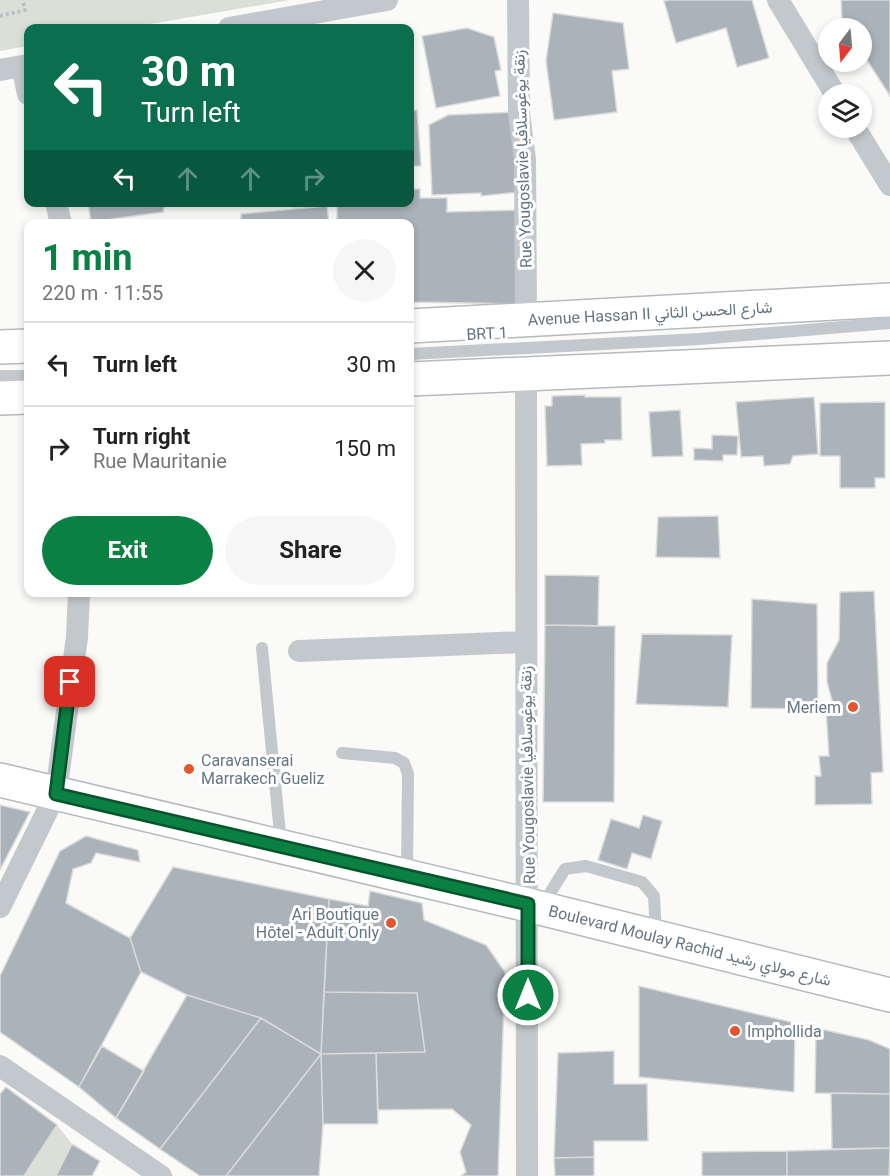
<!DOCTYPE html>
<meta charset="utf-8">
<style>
body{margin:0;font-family:Roboto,Vazirmatn,sans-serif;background:#f6f6f6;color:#222;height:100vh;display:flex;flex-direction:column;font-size:22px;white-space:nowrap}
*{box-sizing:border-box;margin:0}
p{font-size:20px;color:#767676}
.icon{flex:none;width:33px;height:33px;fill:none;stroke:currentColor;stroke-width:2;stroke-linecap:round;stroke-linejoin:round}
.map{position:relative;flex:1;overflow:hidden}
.panel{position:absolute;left:24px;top:219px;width:390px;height:378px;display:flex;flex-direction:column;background:#fff;border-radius:12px;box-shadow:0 3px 9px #0003}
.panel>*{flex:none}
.banner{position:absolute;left:24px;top:24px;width:390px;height:183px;border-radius:12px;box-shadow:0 3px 9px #0003;background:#0b6e4f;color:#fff;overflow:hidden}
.needle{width:39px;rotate:196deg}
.controls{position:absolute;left:818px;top:18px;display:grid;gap:12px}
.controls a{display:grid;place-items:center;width:54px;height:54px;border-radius:50%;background:#fff;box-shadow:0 3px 9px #0003;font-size:30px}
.pin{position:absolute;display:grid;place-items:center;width:51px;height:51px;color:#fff;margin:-26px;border-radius:12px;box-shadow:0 3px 9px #0006}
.me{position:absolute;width:66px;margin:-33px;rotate:0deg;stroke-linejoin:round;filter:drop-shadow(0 0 4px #0008)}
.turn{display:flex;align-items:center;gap:21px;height:126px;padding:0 18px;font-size:27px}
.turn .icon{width:78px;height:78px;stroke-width:2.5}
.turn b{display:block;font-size:42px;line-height:51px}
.lanes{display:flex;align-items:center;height:57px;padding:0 18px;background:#0003;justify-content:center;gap:30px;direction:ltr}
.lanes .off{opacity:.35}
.round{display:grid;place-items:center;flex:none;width:63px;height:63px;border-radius:32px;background:#f6f6f6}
.head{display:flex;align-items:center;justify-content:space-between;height:102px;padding:0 18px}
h1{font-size:36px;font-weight:700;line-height:45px;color:#0b8043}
.action{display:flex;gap:12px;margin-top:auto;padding:12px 18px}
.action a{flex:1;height:69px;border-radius:36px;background:#0b8043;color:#fff;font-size:24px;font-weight:700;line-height:69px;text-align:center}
.action a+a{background:#f6f6f6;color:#222}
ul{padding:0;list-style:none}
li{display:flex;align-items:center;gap:18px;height:84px;padding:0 18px;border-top:2px solid #e0e0e0}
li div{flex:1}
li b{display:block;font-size:22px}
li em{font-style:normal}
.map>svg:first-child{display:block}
.green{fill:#dadfd7}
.building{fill:#aab3b9;stroke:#dcdcda;stroke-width:1.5}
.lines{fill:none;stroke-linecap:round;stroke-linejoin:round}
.secondary-casing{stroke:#b3babf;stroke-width:36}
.primary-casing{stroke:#b5babe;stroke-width:36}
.path{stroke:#bbbfc2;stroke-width:4;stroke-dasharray:3 3;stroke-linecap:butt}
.lane{stroke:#c3c8cc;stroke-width:12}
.street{stroke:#c3c8cc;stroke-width:22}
.secondary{stroke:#fff;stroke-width:33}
.primary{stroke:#fff;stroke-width:33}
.route-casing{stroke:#07532c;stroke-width:15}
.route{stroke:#0b8043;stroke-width:10}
.poi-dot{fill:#e4572e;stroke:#fff;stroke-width:2}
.labels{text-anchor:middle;stroke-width:6;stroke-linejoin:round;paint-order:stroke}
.street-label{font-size:16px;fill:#657683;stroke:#fff}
.poi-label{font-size:16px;fill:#657683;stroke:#fff;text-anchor:end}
</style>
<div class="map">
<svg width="890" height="1176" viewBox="0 0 890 1176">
<rect width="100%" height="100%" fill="#fafaf8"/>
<path class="green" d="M0,0H290L127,28H28V46L0,51Z
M57,1125L72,1144L56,1176H24Z"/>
<path class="building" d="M669,0H752L769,58L737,67L726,28L676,43L664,1Z
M841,0H890V96L861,51V28H847L842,20Z
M553,13L623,23L629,69L612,71L617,112L554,120L546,61Z
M467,28L494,37L501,70L495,71L500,96L436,108L422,36Z
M417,110L421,166H410V111Z
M516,112L521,192L481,196V193L432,195L429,125L448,115Z
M410,189H420V198H447V212L520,210L525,304L410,302V224H337V202H410Z
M88,202H165L163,212L91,222Z
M294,202H328V204L294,207Z
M327,206L329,224H241V214Z
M585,395V397H621L622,440H605V443L581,444L582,465L547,466L545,406H552V396Z
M814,397L818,454L793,456L790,464L764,466L763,456L741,457L736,402Z
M885,402V478H875V488H840V456H820V403Z
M680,410L683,456L652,457L649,412Z
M712,435L738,436L737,455H723V461L694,460V448L712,449Z
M718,516L720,558L656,557L658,517Z
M545,575L599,576L598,626L545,625Z
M874,591L883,772L871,773L872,804L815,805V776H821L819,756H829L826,710L833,704L827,682V663L839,640L840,592Z
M752,599L817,604L818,709L751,708Z
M545,625L615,626L614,802H543Z
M642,634L732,635L728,707L636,704Z
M0,805L30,812L0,870Z
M643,815L662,821L651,859L632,853L627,869L598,860L611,819L639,828Z
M86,836L138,850L140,862L96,853L91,863L73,869L66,903L130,938L141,972L79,1087L0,1032V976L60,851Z
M173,867L329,899L321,1054L261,1018L187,995L141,972L130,938Z
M370,891L422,903L424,920L486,945L505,972L498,1176H461L466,1172L460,1152L471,1125L452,1109L378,1110L376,1053L425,1052L417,993L324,992L329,899L368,906Z
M639,986L795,1023L794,1092L639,1077Z
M324,992L417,993L425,1052L321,1054Z
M187,995L261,1018L160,1149L116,1118Z
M261,1018L321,1054L226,1176H200L160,1149Z
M816,1028L869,1040L890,1049V1094L815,1093Z
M102,1046L144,1071L116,1118L79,1087Z
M614,1051V1084H647L648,1141H594V1157L554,1158L558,1053Z
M376,1053L378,1124H323L321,1054Z
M321,1054L323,1124L319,1176H226Z
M6,1087L57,1125L24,1176H0V1094Z
M831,1093L890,1094V1148L832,1149Z
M72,1144L100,1161L92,1176H56Z
M890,1148L889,1176H787V1151Z
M787,1151V1176H702V1152Z
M594,1157V1176H555L554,1158Z"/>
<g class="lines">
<g class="secondary-casing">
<path id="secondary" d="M0,780L528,905L890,995"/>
</g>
<g class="primary-casing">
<path id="primary" d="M410,326L890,300
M0,347L28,346
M410,379L890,358
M0,398L28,397"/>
</g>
<path class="path" d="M0,16L25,10L23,0"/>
<path class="lane" d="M410,354L699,339L890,323
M0,376H28
M262,648L281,844
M342,753L395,758L404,763L408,774L407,874
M542,906L565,869L586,866L642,882L654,896L656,935"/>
<path class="street" d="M518,0L519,113L525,159L526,319
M778,0L835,94
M229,28L387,0
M22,66L28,94
M0,70L28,65
M855,128L890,185
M56,202L61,224
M526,373C525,641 528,908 527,1176
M299,651L525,642
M0,907L56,793L77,637L79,592
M0,1066L161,1176"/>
<use href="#secondary" class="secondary"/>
<use href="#primary" class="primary"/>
</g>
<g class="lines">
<g class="route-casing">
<path id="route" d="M70,682L56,794L528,904V995"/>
</g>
<use href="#route" class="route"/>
</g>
<g class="poi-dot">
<circle cx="853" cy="707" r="6"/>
<circle cx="189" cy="769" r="6"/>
<circle cx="391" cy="923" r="6"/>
<circle cx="735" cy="1031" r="6"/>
</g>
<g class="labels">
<g class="street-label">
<text transform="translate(522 159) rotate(-92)" y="6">Rue Yougoslavie زنقة يوغوسلافيا</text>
<text transform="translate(650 313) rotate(-3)" y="6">Avenue Hassan II شارع الحسن الثاني</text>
<text transform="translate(487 333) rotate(-3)" y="6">BRT 1</text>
<text transform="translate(527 775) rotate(-91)" y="6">Rue Yougoslavie زنقة يوغوسلافيا</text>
<text transform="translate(690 945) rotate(14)" y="6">Boulevard Moulay Rachid شارع مولاي رشيد</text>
</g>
<g class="poi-label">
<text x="841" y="713">Meriem</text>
<text x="201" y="766" text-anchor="start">Caravanserai<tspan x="201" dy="18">Marrakech Gueliz</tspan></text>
<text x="379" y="920">Ari Boutique<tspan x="379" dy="18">Hôtel - Adult Only</tspan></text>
<text x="747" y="1037" text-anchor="start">Imphollida</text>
</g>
</g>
</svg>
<div class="controls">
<a><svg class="needle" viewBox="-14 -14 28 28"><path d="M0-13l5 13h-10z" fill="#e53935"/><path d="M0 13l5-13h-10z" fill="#767676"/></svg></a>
<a><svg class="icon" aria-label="layers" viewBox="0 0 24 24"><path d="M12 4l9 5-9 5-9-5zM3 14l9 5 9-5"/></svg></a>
</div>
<div class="pin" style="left:70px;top:682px;background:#d93025"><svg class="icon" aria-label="arrive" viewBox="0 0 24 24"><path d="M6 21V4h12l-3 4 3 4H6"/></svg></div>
<svg class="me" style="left:528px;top:995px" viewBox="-20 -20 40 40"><circle r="17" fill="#0b8043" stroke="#fff" stroke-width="3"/><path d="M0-11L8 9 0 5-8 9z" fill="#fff"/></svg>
<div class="banner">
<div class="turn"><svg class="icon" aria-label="left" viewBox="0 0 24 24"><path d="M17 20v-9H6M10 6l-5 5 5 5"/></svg><div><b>30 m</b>Turn left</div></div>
<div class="lanes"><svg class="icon" aria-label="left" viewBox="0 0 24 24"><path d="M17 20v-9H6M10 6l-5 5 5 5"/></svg><svg class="icon off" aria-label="ahead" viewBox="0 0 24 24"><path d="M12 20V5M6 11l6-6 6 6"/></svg><svg class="icon off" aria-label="ahead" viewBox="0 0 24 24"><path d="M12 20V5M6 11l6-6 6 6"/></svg><svg class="icon off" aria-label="right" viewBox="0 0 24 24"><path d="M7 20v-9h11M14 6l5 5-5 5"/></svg></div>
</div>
<section class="panel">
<div class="head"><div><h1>1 min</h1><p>220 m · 11:55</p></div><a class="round"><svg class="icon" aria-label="close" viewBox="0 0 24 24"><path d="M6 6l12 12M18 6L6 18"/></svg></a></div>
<ul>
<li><svg class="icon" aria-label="left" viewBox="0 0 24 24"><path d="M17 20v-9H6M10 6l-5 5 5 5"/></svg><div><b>Turn left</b></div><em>30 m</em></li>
<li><svg class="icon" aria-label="right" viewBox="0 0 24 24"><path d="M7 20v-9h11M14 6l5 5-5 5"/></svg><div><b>Turn right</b><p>Rue Mauritanie</p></div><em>150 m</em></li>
</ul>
<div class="action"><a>Exit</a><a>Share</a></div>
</section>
</div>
